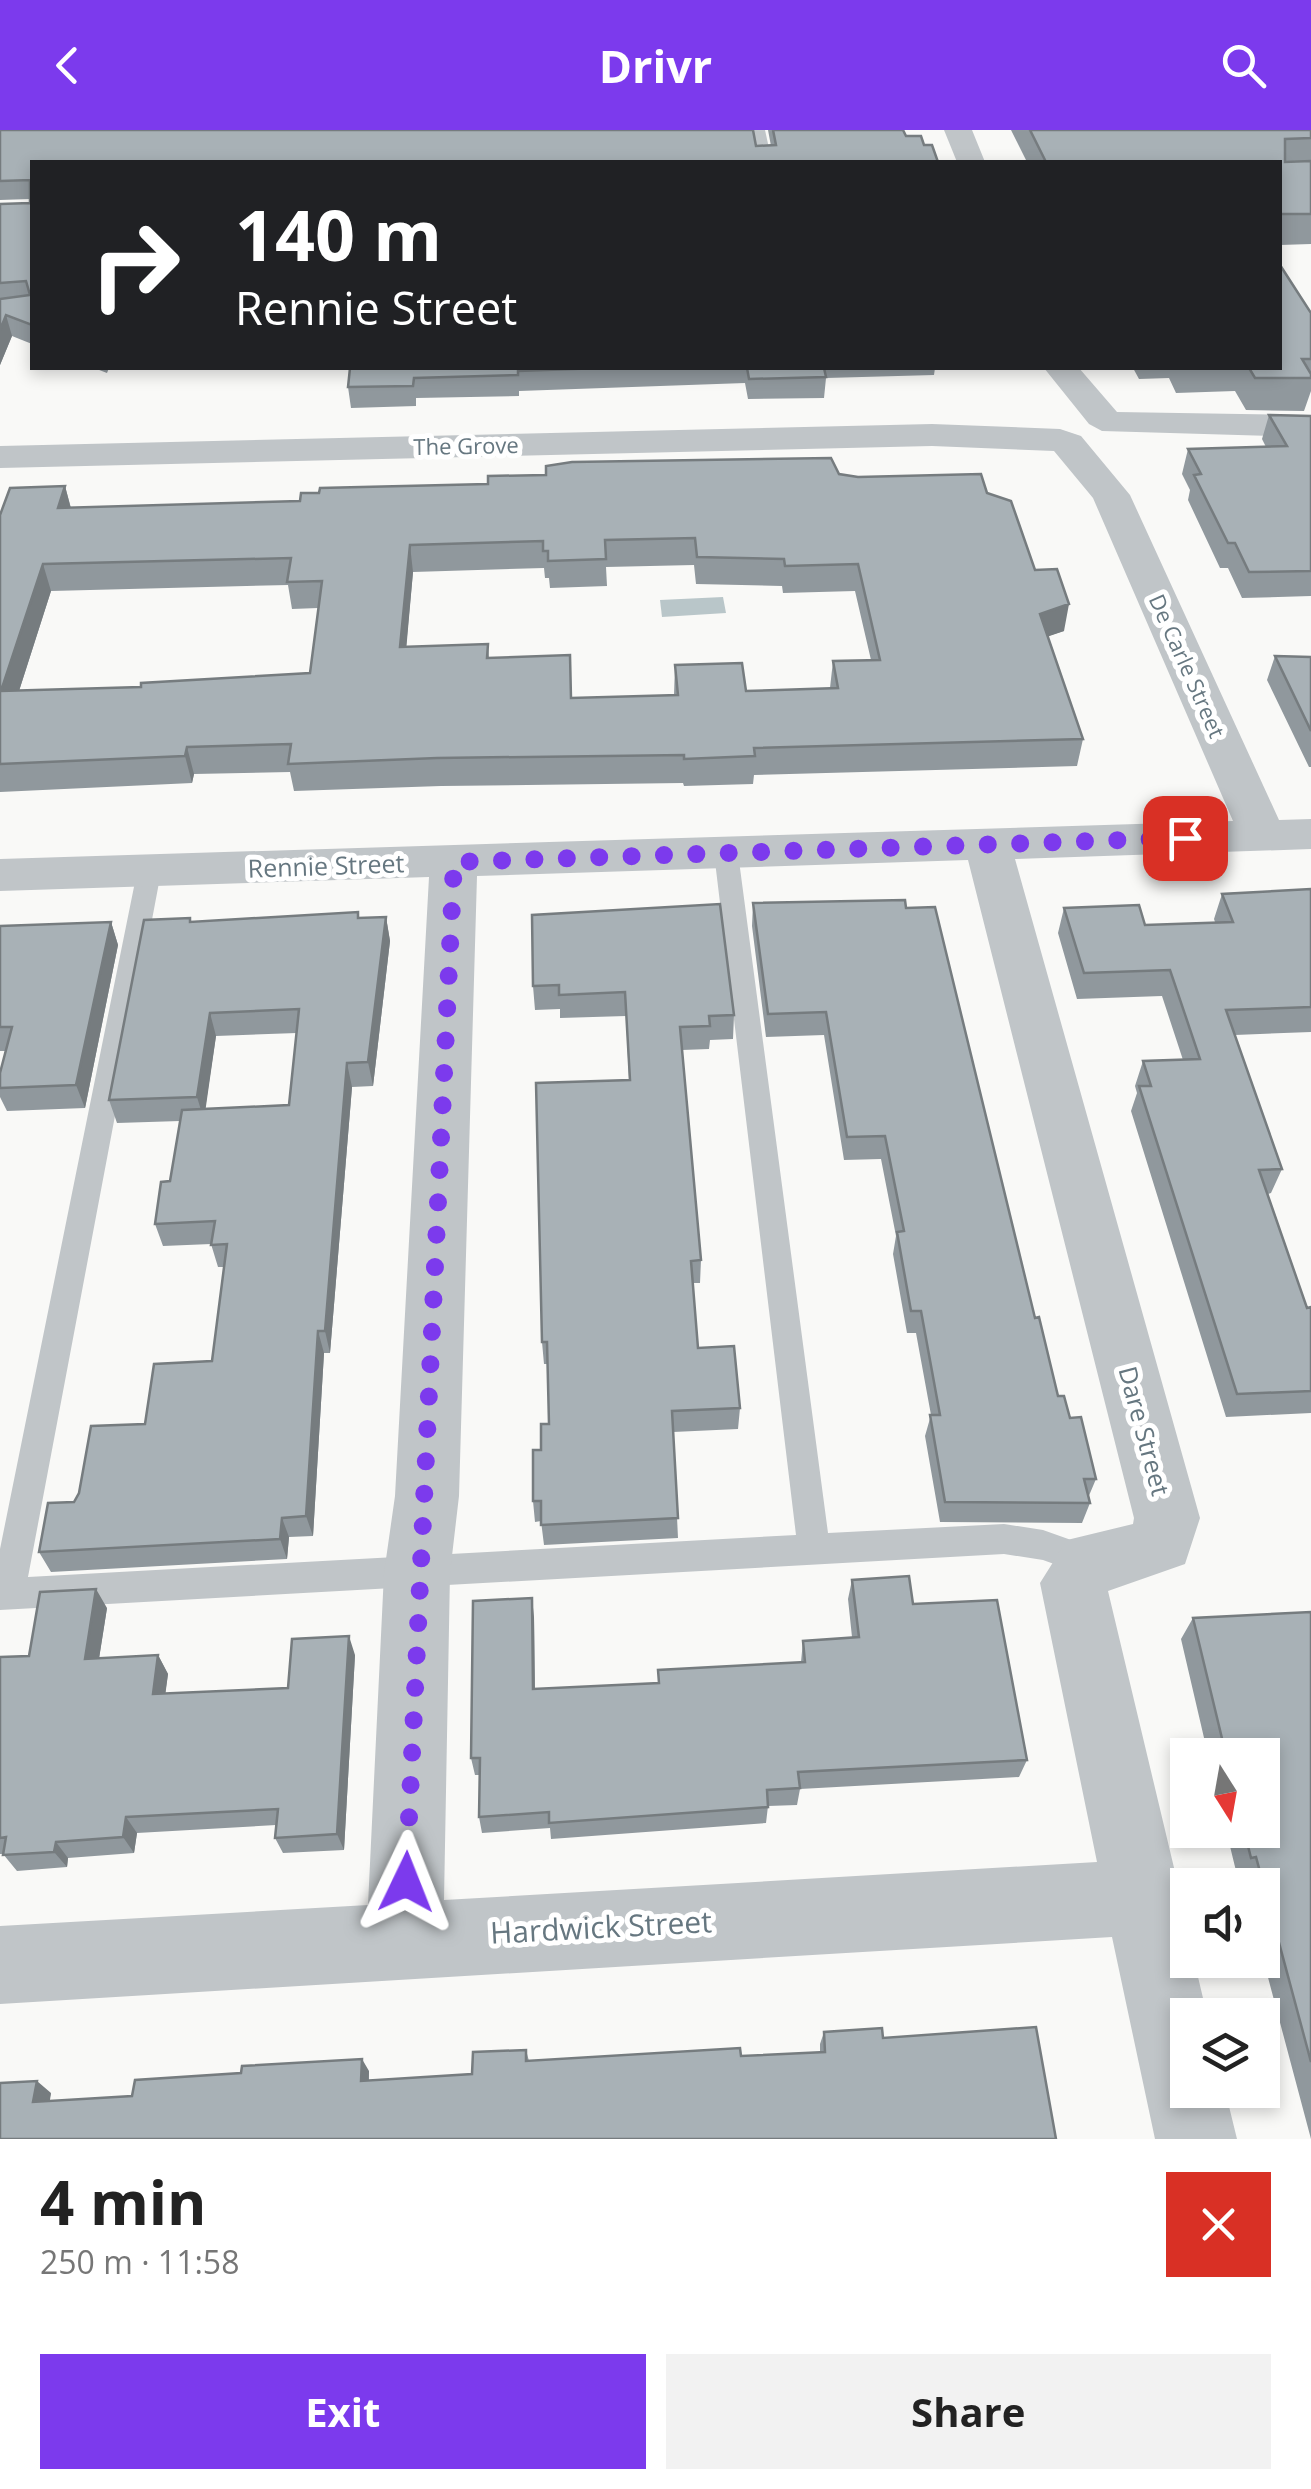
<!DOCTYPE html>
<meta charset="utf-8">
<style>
body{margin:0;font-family:"Open Sans",sans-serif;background:#f2f2f2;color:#222;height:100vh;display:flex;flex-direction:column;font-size:38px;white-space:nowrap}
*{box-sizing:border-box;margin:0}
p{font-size:32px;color:#767676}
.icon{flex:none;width:55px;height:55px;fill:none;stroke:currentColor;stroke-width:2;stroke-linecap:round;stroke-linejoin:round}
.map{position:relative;height:2009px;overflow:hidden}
.sheet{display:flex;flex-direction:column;background:#fff;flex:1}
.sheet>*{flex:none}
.hud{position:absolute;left:30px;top:30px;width:1252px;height:210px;border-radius:0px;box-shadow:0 5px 15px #0003;background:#202124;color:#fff;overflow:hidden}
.needle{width:65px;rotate:169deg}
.tools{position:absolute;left:1170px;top:1608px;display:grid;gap:20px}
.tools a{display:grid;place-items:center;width:110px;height:110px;border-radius:0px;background:#fff;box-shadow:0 5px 15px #0003;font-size:50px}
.pin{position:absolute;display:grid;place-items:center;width:85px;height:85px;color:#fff;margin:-42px;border-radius:20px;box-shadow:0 5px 15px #0006}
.me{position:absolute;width:110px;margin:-55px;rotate:2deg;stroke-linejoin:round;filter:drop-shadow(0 0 8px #0008)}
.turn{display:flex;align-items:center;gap:35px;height:210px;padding:0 40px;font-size:45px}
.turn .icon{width:130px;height:130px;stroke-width:2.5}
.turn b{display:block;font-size:70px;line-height:85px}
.round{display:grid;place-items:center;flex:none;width:105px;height:105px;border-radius:0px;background:#f2f2f2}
.summary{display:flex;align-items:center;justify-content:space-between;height:170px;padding:0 40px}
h1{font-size:60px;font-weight:700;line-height:75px}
.button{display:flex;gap:20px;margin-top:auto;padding:20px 40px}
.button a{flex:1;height:115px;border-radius:0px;background:#7c3aed;color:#fff;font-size:40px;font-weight:700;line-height:115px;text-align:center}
.button a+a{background:#f2f2f2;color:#222}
header{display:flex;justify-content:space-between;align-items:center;height:130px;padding:0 40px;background:#7c3aed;color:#fff;font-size:45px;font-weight:700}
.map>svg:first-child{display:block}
.water{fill:#b9c6c9}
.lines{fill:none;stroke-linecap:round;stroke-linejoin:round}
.lane{fill:#c0c5c8;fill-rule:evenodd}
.street{fill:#c0c5c8;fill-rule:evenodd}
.wall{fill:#90989d;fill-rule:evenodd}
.shaded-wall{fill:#767c7f}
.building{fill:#a8b1b6;stroke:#767c7f;stroke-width:2.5;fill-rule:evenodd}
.route{stroke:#7c3aed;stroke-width:18;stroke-dasharray:0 32.4}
.labels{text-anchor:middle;stroke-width:10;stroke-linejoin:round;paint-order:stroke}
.far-street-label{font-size:22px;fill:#667780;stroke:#fff}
.street-label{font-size:25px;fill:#667780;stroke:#fff}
.near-street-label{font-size:30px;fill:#667780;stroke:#fff}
</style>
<header><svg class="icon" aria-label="back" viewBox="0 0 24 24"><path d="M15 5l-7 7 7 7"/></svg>Drivr<svg class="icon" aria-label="search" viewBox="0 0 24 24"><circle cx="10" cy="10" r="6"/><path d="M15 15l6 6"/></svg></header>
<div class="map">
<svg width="1311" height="2009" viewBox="0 0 1311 2009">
<rect width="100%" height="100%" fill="#f9f9f7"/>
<path class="water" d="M723,467L726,483L662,487L660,470Z"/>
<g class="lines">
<path class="lane" d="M751,0H765L772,32H758Z
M726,715L738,723L828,1403L1004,1394L1043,1400L1102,1421L1107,1432L1102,1443L1090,1447L1043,1430L1004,1424L0,1480V1419L137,742L149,734L161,742L28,1447L796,1405L714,723Z"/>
<path class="street" d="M944,0H972L985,32H957Z
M1044,238H1079L1117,282L1311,285V307L1102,301L1089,294Z
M932,294L1060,299L1081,306L1130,365L1279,690L1311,689V719L1015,729L1200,1388L1185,1434L1108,1461L1181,1767L1188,1830H1194L1207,1885H1188V1960H1225L1237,2009H1155L1112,1807L0,1874V1796L368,1775L384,1443L395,1366L429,747L0,761V729L1233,691L1093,368L1054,321L932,316L0,338V316ZM968,730L1134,1388L1133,1394L1067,1410L1040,1453L1097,1732L444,1770L450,1443L459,1366L477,746Z"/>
</g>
<path class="wall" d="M0,0L756,16H771L768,0H903L906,6L924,15L32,32V214L12,206L0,235V74L30,73V69L0,70Z
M1011,0H1311V114L1280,115V32H1027Z
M1311,183V261L1304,281L1246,280L1235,261L1176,263L1169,248L1139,249L1133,238H1280Z
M94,238H109L107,243Z
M350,238H935L934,245L826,248L824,268L748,269L745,253L519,261V266L416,268V276L351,278L348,257Z
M1269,285L1311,286V466L1242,468L1228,438H1220L1188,370L1190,360L1182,344L1188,319L1266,317L1262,309Z
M839,344L987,363L1035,440L1064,501L1048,506L1083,609L1077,636L754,645L753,654L684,656L683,653L441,656L294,661L290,642L194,644L192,653L0,662V385L65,356L71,378L300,371ZM694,435L696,454L782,456L783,463L855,461L871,530L833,531L830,558L746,561L675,535L674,565L571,568L489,528L488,514L406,517L413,442L544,438L545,448H549L550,458L607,456L606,437ZM288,455L292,479L318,478L310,543L141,557L19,561L51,461Z
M1275,526L1311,527V637H1309L1267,550Z
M1311,759V902L1235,905L1282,1039L1271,1063L1268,1064L1307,1178L1311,1177V1283L1226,1287L1131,981L1137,963L1135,956L1143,931L1183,930L1162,866L1077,869L1058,803L1064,778L1145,795L1215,792L1214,789L1222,764Z
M753,773L906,778L1058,1266L1070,1288L1096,1349L1088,1368L1090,1373L1082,1393L940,1392L925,1306L931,1285L916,1203H907L893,1124L896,1106L881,1029L844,1030L824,905L766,907L752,796Z
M358,782L359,788L386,787L390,811L373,956L352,957L330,1223H324L313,1406L289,1407L287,1429L51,1442L39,1422L74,1372L145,1294L212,1231L224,1137H218L211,1114L163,1116L155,1094L170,1051L180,991L117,993L109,970L191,792ZM297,903L289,975L205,979L216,906Z
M532,785L734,885L733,909L710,910L709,919L682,920L701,1130L700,1153H693L698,1218L740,1278L738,1299L673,1302L678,1408L544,1415L541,1391L535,1392L533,1371L541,1320L549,1294L548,1234H544L542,1212L629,950L626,886L560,888V879L535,880L533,856Z
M111,792L118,815L85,978L7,981L0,967V943L6,921H0V796Z
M852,1450L913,1474L1027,1630L1019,1647L800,1659L797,1675L768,1676L766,1693L551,1709L550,1698L482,1703L479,1687V1645H475L471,1628L534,1487L535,1559L658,1553V1540L801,1532L803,1511L852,1507L848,1469Z
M107,1478L99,1528L158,1525L168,1544L165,1564L288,1558L355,1525L344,1720L283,1723L275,1708L276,1695L137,1703L134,1723L68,1728L67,1737L17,1741L3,1724H0V1527L29,1526Z
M1311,1482V2009L1262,1825V1755H1244L1241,1745H1237L1226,1700H1262V1625H1208L1181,1509L1193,1488Z
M824,1902L883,1908L1056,2009H0L51,1963L49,1971L132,1966L369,1941V1950L472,1944L526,1920L529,1931L741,1926L820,1922V1914Z"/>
<path class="shaded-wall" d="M6,185L12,206L0,235V200Z
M65,356L72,383L58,378Z
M410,415L413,442L404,544L400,517Z
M43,434L51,461L10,589L1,561Z
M1069,474L1064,501L1035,511L1040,484Z
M187,617L194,644L192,653L185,626Z
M386,787L390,811L373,956L368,932Z
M111,792L118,815L85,978L76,955Z
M210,883L216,906L204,990L197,967Z
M347,933L352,957L330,1223L325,1201Z
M318,1201L324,1223L313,1406L306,1386Z
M282,1388L289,1407L287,1429L280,1409Z
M96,1459L107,1478L96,1548L85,1529Z
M532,1468L534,1487L535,1577L533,1559Z
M349,1506L355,1525L344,1720L337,1704Z
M158,1525L168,1544L163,1582L153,1564Z
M126,1687L137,1703L134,1723L123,1707Z
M56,1712L68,1728L67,1737L54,1722Z
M362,1929L369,1941L368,1962L361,1951Z
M37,1951L51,1963L48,1983L33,1972Z"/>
<path class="building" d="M0,0H753L756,16L776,15L773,0H903L906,6H921L924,15H932L938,32H32V195L6,185L0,200V169L30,165L26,151L0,153V74L30,73V50L0,51Z
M1030,0H1311V8L1285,9V32L1311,31V84H1280V32H1046Z
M1280,135L1311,183V229H1302L1311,244V248H1255L1249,238H1280Z
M350,238H602L518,241V245L414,248L413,256L348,257Z
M747,238H824L826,247L749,249Z
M1269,285L1311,286V441L1249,442L1235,413H1228L1194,345L1201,344L1188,319L1287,316Z
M831,328L839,344L858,347L981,344L987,363L1011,371L1035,440L1057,439L1069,474L1040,484L1083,609L754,618L755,626L684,629V625L437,628L288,634L291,614L187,617L185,626L0,634V385L10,358L65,356L58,378L300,371L301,363H319L320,358L488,354V346L546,345V336L572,332ZM695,408L697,427L784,429L785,436L858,434L880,530L833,531L838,558L746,561L742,533L675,535L678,565L571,568L570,525L487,528L488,514L400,517L410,415L543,411V421H548V431L606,429L605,410ZM291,428L287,452L322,451L310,543L141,553V557L1,561L43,434Z
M1275,526L1311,527V601Z
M1311,759V877L1226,880L1282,1039L1259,1040L1307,1178L1311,1177V1261L1237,1264L1139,956H1151L1143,931L1200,929L1170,840L1084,843L1064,778L1139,775L1145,795L1233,792L1222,764Z
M905,770L906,778L935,777L1035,1188L1039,1187L1058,1266H1064L1070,1288L1081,1287L1096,1349H1084L1090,1373L945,1372L930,1285H940L921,1181H911L897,1102L904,1101L885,1006L847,1007L826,882L768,884L753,773Z
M720,774L734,885L709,886L710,896L680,897L701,1130L691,1131L698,1218L734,1216L740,1278L672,1281L678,1388L541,1395V1371H533V1320H541V1294H549L547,1212H542L536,953L630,950L625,862L559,865V855L533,856L532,785Z
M358,782V788L386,787L368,932L347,933L325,1201H318L306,1386L282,1388L280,1409L39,1422L48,1373L74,1372L79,1363L91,1296L145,1294L154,1234L212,1231L227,1114L211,1115L215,1091L155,1094L161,1052L170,1051L182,980L289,975L299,879L210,883L197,967L109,970L144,790L190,788V792Z
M111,792L76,955L0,958V943L12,897H0V796Z
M909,1446L913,1474L997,1470L1027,1630L798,1642L800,1658L767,1660L768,1677L549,1693V1682L479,1687L480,1628H471L473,1471L532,1468L533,1559L659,1553L658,1540L805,1532L803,1511L859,1507L852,1450Z
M96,1459L85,1529L158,1525L153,1564L288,1558L292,1509L349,1506L337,1704L275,1708L278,1679L126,1687L123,1707L56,1712L54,1722L3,1725L6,1707L0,1708V1527L29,1526L40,1462Z
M1311,1482V1932L1256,1727L1251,1728L1244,1700H1262V1625H1226L1193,1488Z
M1036,1897L1056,2009H0V1953L37,1951L33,1972L132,1966L135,1950L241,1943L242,1936L362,1929L361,1951L472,1944L473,1922L526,1920V1931L740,1918L741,1926L825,1922L824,1902L882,1898L883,1908Z"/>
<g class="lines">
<path class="route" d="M406,1752L454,732L1185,708"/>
</g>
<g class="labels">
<g class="far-street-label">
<text transform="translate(466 316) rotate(-1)" y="8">The Grove</text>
<text transform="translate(1187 536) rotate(66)" y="8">De Carle Street</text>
</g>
<g class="street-label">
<text transform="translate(326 736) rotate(-2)" y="9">Rennie Street</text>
<text transform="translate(1144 1301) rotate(75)" y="9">Dare Street</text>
</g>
<g class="near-street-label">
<text transform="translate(601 1798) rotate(-3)" y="10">Hardwick Street</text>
</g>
</g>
</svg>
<div class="tools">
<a><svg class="needle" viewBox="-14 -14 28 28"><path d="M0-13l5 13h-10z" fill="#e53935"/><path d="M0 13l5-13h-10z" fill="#767676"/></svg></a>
<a><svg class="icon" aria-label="sound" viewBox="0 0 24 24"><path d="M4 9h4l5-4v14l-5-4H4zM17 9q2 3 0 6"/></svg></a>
<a><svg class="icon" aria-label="layers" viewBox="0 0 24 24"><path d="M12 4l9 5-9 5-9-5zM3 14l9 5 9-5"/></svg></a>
</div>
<div class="pin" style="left:1185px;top:708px;background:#d93025"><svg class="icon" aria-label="arrive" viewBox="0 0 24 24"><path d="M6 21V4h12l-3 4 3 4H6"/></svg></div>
<svg class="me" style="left:406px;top:1752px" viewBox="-20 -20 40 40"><path d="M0-17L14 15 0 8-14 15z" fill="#7c3aed" stroke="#fff" stroke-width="4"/></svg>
<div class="hud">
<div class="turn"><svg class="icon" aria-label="right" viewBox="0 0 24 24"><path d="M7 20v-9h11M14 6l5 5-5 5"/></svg><div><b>140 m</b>Rennie Street</div></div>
</div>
</div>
<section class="sheet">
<div class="summary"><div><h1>4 min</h1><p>250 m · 11:58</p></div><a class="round" style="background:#d93025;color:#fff"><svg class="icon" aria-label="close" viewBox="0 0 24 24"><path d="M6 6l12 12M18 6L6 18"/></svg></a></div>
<div class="button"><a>Exit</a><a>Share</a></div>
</section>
